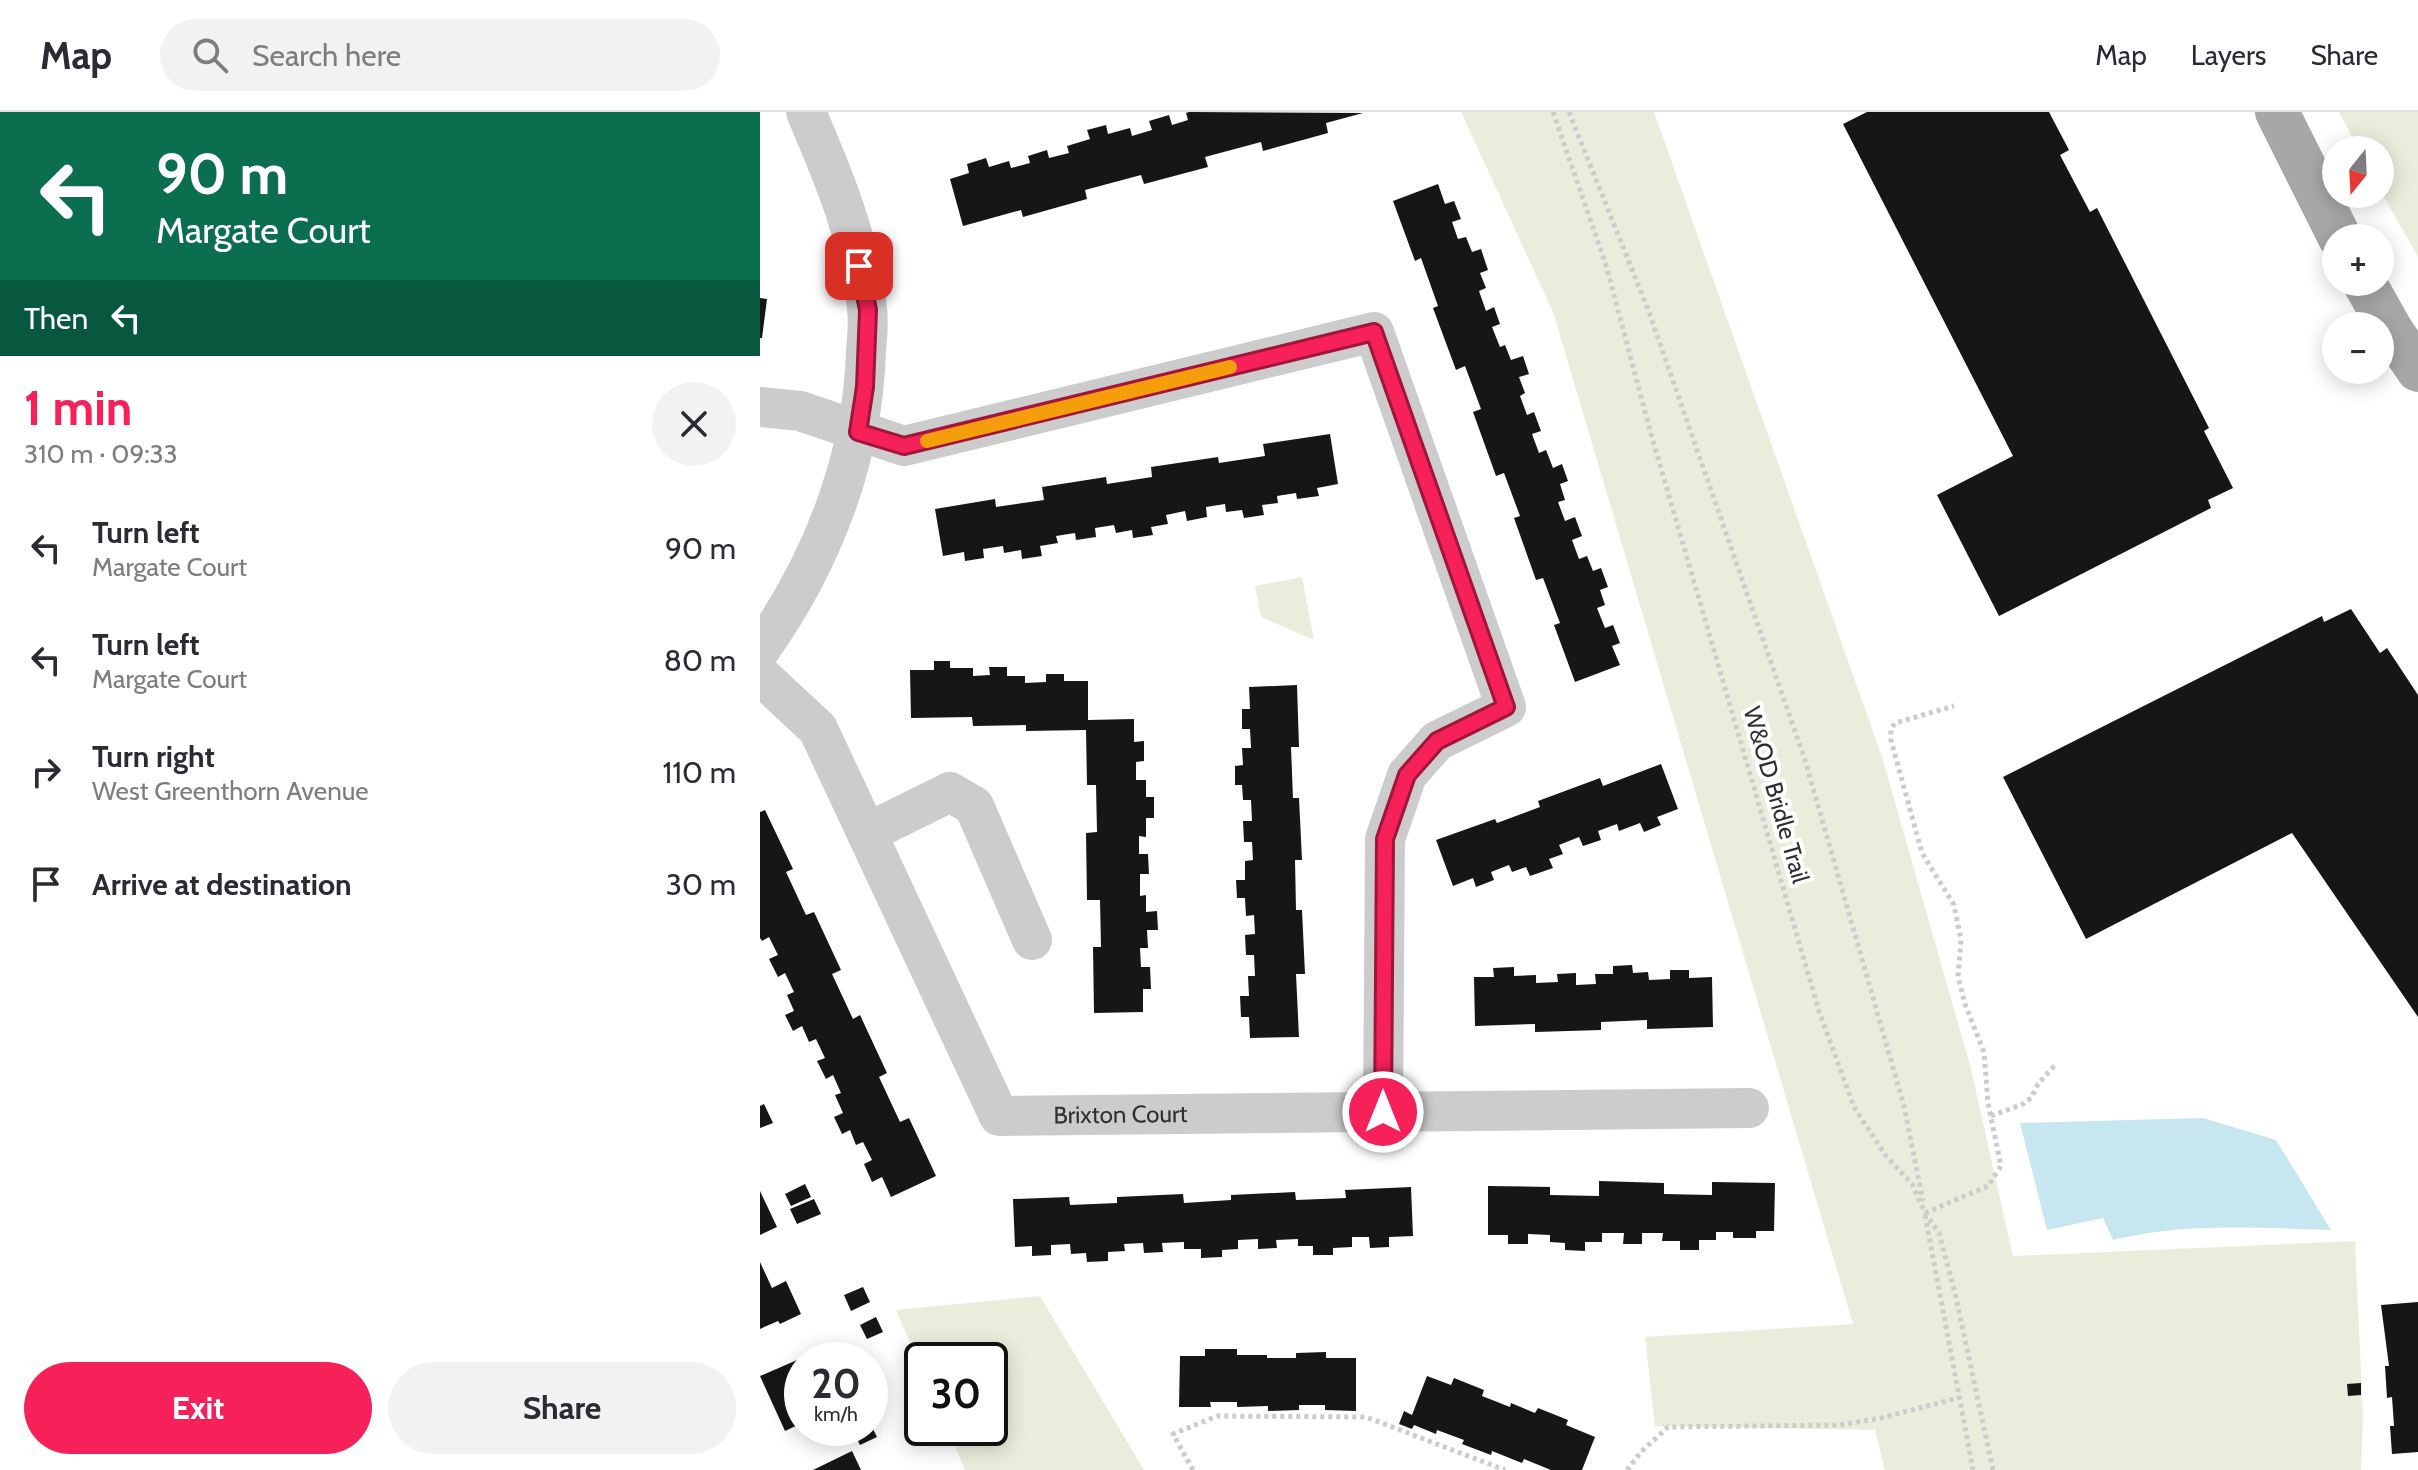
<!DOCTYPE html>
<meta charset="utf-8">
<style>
body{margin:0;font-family:Cabin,sans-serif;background:#f2f2f3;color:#2b2b33;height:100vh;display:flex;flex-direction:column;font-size:30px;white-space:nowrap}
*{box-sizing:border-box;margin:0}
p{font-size:26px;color:#7c7c81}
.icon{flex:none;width:44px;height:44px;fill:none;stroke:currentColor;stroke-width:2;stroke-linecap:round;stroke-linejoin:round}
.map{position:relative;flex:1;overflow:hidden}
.panel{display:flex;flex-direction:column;background:#fff;width:760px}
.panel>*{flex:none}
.top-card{background:#0b6e4f;color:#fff;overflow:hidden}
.needle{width:52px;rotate:198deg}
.tools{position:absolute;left:1562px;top:24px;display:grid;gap:16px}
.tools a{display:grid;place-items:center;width:72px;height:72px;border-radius:50%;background:#fff;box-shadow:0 4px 20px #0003;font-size:40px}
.speed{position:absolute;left:24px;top:1230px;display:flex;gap:16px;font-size:40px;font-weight:700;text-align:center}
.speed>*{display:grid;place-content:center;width:104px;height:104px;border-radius:50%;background:#fff;box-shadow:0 4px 20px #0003;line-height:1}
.speed small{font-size:20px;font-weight:400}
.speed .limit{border:4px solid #111;border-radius:12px;background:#fff;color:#111}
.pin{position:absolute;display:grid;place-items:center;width:68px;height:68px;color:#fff;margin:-34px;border-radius:16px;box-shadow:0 4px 12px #0006}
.me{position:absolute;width:88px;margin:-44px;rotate:0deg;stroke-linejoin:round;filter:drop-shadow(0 0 6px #0008)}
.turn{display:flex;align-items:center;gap:28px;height:168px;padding:0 24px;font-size:36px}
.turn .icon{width:104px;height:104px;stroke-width:2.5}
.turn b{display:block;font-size:56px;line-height:68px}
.then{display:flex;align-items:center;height:76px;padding:0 24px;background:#0003;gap:16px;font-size:30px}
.round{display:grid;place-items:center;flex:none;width:84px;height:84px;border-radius:42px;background:#f2f2f3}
.head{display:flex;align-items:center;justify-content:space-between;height:136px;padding:0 24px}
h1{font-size:48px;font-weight:800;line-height:60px;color:#f62159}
.button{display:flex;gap:16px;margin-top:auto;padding:16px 24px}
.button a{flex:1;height:92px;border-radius:48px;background:#f62159;color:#fff;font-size:32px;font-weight:800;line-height:92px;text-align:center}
.button a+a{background:#f2f2f3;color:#2b2b33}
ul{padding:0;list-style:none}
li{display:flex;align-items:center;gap:24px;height:112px;padding:0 24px}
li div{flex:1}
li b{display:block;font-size:30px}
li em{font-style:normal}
header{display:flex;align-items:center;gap:48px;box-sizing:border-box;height:112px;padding:0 40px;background:#fff;border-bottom:2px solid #e1e1e2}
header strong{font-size:38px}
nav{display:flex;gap:44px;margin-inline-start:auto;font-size:28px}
.search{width:560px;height:72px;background:#f2f2f3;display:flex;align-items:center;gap:20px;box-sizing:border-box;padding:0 28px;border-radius:44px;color:#7c7c81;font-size:30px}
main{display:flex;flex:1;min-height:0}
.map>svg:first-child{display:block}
.green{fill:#e9eedc}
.water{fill:#c6e7ef}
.building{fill:#161616}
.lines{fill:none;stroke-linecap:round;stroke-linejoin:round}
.path{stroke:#ccc;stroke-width:5;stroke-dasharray:4 4;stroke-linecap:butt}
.minor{stroke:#ccc;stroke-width:40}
.major{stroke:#a7a7a7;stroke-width:44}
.route-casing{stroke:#a0153a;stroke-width:20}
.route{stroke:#f62159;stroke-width:14}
.slow{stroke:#f59e0b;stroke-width:14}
.labels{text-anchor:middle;stroke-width:8;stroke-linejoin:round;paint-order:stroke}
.street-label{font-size:24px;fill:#2f2f2f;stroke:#fff}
</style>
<header>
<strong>Map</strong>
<div class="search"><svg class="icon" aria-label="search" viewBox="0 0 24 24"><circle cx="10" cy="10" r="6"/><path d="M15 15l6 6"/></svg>Search here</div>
<nav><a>Map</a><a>Layers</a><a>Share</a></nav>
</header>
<main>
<section class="panel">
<div class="top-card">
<div class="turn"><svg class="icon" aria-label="left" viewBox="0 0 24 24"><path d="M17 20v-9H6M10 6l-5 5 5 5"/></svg><div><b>90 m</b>Margate Court</div></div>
<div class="then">Then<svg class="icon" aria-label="left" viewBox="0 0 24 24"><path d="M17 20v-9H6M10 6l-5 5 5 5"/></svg></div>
</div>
<div class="head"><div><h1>1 min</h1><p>310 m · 09:33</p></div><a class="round"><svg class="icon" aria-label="close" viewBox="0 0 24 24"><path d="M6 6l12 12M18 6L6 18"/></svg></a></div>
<ul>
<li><svg class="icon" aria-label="left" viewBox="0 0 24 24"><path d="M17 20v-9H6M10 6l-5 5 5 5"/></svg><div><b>Turn left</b><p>Margate Court</p></div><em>90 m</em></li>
<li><svg class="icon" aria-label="left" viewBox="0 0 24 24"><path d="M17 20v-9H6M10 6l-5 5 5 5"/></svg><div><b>Turn left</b><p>Margate Court</p></div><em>80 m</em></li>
<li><svg class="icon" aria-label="right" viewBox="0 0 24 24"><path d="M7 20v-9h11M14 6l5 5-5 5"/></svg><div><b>Turn right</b><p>West Greenthorn Avenue</p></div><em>110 m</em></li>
<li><svg class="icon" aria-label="arrive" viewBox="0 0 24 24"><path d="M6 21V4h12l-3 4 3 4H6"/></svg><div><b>Arrive at destination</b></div><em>30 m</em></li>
</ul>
<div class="button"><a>Exit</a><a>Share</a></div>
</section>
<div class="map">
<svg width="1658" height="1358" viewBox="0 0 1658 1358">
<rect width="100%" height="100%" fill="#fff"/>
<path class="green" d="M701,0H894L1123,648L1210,953L1253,1144L1595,1129L1603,1304L1601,1358H1125L1115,1318L895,1314L885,1225L1093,1212L793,200Z
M1579,0H1658V145L1620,78V38H1599Z
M542,465L554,528L501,505L495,474Z
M280,1184L384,1358H205L187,1316H230V1248H162V1258L136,1198Z"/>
<path class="water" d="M1443,1006L1516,1028L1571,1118C1499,1116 1424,1110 1353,1128L1343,1106L1287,1118L1260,1011Z"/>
<path class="building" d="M429,0L603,1L566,11L568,21L503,39L501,30L445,45L448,55L384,72L381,63L325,78L327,87L263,105L261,98L203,114L190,67L209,61L207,52L226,46L229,55L249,49L251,56L270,51L268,44L287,38L289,46L309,41L307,34L330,27L327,18L346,13L348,22L370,16L372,24L392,18L389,9L409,3L412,13L428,8L426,1Z
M1107,0H1289L1309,38L1300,43L1330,100L1337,96L1449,316L1444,319L1473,376L1448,388L1451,396L1239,504L1177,383L1253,344L1083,12Z
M678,72L685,92L694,89L701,107L692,110L698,127L706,125L712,140L721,137L728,158L720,161L726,176L719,179L726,199L734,195L740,212L732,215L740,235L745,233L751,248L763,244L769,262L759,265L765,281L760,284L767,303L774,300L781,319L772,322L779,341L786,338L793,356L802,352L808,369L800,372L805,388L798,390L805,409L815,405L822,424L812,428L819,447L827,444L833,459L841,456L848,475L840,478L845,493L837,496L845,516L853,513L860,531L852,534L860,553L815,570L794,513L800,511L783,466L776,468L754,406L760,404L744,361L736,364L713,300L721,297L705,254L696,258L673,196L678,194L661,146L655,149L633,89Z
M0,186L7,187L2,226H0Z
M570,322L578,372L557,376L559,384L537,387L536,381L517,384L518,391L502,393L504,403L484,406L482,398L466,400L465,392L446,395L447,405L427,409L425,399L406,403L408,412L391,415L393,423L373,426L372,418L356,421L354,413L335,416L336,425L316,428L315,421L296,424L298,431L280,434L282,444L262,447L261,438L244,441L243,434L223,437L224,446L205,449L204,440L183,444L175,397L235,387L236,395L284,388L282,375L346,365L347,372L392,365L391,355L458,345L459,351L505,344L503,332Z
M1591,497L1620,541L1627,536L1658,583V905L1532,721L1326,827L1243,665L1562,504L1564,510Z
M174,549H190V556H213V564L230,563L229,555H247V564H265V571L286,570V562H304V569H328V608L374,607V630L384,629V649L376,650V668H386V685H394V706H386V725L379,724V742H388L389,762H380V784L386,783V800L397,799L398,818H387L388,836H380L381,855H390L391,877H383V900L334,901L333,835H341L340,788H327L326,721L337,720L336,673H327L326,618L266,619V613L213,614L212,605L151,606L150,558H174Z
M537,573L539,635H531L533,686H539L542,748H535L536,798H542L545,862H536L539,925L490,926L489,905H481L480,884H489L488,864H495L494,843H486L485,823L495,822L494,803L486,804L485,786H477L476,768H485V749L493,748L492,730H484L483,709H492L491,688H483L482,673H475V654L483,653L482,636H491L490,617H482V597H490L489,575Z
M901,652L918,697L897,705L901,713L884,720L880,711L859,719L857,712L838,719L841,728L823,734L819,725L799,733L803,742L789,747L793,756L770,764L766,755L752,760L749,753L731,760L734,768L716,775L713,766L693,774L676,728L735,707L737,711L780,695L778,689L840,666L843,674Z
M5,698L33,757L26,760L46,803L54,800L81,858L72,862L93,907L100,903L127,961L119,965L140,1010L149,1006L176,1064L131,1085L122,1065L112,1070L104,1052L112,1048L103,1030L96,1033L90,1018L82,1022L74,1005L83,1001L75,983L81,981L73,963L66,967L57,949L65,946L56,927L49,930L42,914L33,919L25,903L34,899L27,883L34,880L25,861L18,865L9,847L18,843L9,825L2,829L0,826V700Z
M872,853L873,861L888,860L889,868L910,867V858H929V866L952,865L953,915L887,917V908L841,910V918L775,920V912L715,914L714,865H734L733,856L754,855V864L776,863V871L798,870L797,862L816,861V873L836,872L835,862H853V854Z
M4,992L13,1011L0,1016V994Z
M839,1069L904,1071V1082L952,1083V1070L1015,1071L1014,1119H996V1126H973V1120H956V1128H939V1138H920V1129H902L903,1121H882V1132H863L864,1121H842V1130H825V1139L805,1138V1131L790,1130V1123L768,1122V1132H748V1123H728V1074L790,1075V1083L839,1084Z
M45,1072L51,1085L31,1094L25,1082Z
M651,1075L653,1124L629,1125V1135L610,1136L609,1125H592V1135L573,1136V1143H553V1134H538V1127L516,1128L517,1136L498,1137V1127L478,1128V1137L462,1138V1145L441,1146V1137H424V1130L402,1131L403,1140L384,1141L383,1131L364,1132L365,1139L348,1140V1149L327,1150L326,1141L311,1142L310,1132L291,1133V1143L272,1144V1134L255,1135L253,1087L309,1085L310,1093L357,1091V1085L423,1082L424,1091L471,1088V1083L535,1080L536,1088L586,1086L585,1078Z
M0,1079L17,1115L0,1123Z
M54,1087L61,1102L37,1112L30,1097Z
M0,1150L12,1176L26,1169L41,1202L20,1212L18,1209L0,1217Z
M103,1175L110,1190L91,1199L84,1183Z
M1658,1190V1340L1632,1342L1630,1314H1634L1632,1285L1627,1286L1625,1254H1629L1621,1193Z
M116,1205L123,1220L107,1227L100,1213Z
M445,1237H477V1243H507V1246H536V1241L566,1240V1246H596V1299L565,1298V1293H539V1298L508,1299V1294L477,1295V1290H450L451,1295H419L420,1244H445Z
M44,1245L42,1311L25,1319L0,1264Z
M667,1264L691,1273L694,1266L724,1278L722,1284L750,1295L751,1291L775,1301L778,1296L808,1308L806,1313L835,1325L822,1358H791L764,1347L762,1351L732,1339L731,1343L702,1332L704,1328L677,1318L676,1322L654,1313L652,1317L639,1312L644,1299L652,1303Z
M1601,1271V1283L1588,1284L1587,1272Z
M110,1311L117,1325L100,1333L93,1319L110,1316Z
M92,1339L101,1358H53Z"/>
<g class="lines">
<path class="path" d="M793,0L846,153L891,322L1059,899L1094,995L1126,1044L1152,1072L1165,1101L1179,1121L1195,1181L1233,1358
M809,0L889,200L1045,648L1144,994L1163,1089
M1231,1004L1263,992L1271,986L1278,972L1296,952
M1165,1101L1228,1074L1241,1054L1228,991L1224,940L1205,892L1198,865L1201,828L1194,793L1162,741L1131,628V617L1135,611L1194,594
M1165,1103L1213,1358
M433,1358L413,1322L457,1304L606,1305L745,1358
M867,1358L881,1340L908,1315L1080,1313L1121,1306L1198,1286"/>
<g class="minor">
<path d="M0,295L40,299L144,334L614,220L746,595L677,629L647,663L625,727L623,1000"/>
<path d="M0,538C62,451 103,346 106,239C107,225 109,210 107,197C100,127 73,63 46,0"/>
<path id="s1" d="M0,563L58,617L239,1004L989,996"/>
<path d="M107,721L190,680L214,694L272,828"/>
</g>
<path class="major" d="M1517,0L1580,126
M1604,170L1631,218L1658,258"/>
</g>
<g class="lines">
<g class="route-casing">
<path id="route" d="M99,154L108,198L105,275L98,320L144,334L614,220L746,595L677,629L647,663L625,727L623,1000"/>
</g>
<use href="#route" class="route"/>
<path class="slow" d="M167,329L470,255"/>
</g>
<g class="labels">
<g class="street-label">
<text transform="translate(1016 683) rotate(74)" y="8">W&amp;OD Bridle Trail</text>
<text dy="8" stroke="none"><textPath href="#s1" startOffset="628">Brixton Court</textPath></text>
</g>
</g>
</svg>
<div class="tools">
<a><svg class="needle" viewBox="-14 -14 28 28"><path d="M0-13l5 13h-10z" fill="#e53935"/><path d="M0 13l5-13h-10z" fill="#7c7c81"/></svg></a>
<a>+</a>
<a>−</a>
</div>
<div class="speed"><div>20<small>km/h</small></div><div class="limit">30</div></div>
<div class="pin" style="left:99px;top:154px;background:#d93025"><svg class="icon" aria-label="arrive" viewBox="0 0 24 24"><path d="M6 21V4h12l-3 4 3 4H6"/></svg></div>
<svg class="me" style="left:623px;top:1000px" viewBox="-20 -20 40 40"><circle r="17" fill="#f62159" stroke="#fff" stroke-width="3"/><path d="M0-11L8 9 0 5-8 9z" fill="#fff"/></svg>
</div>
</main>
